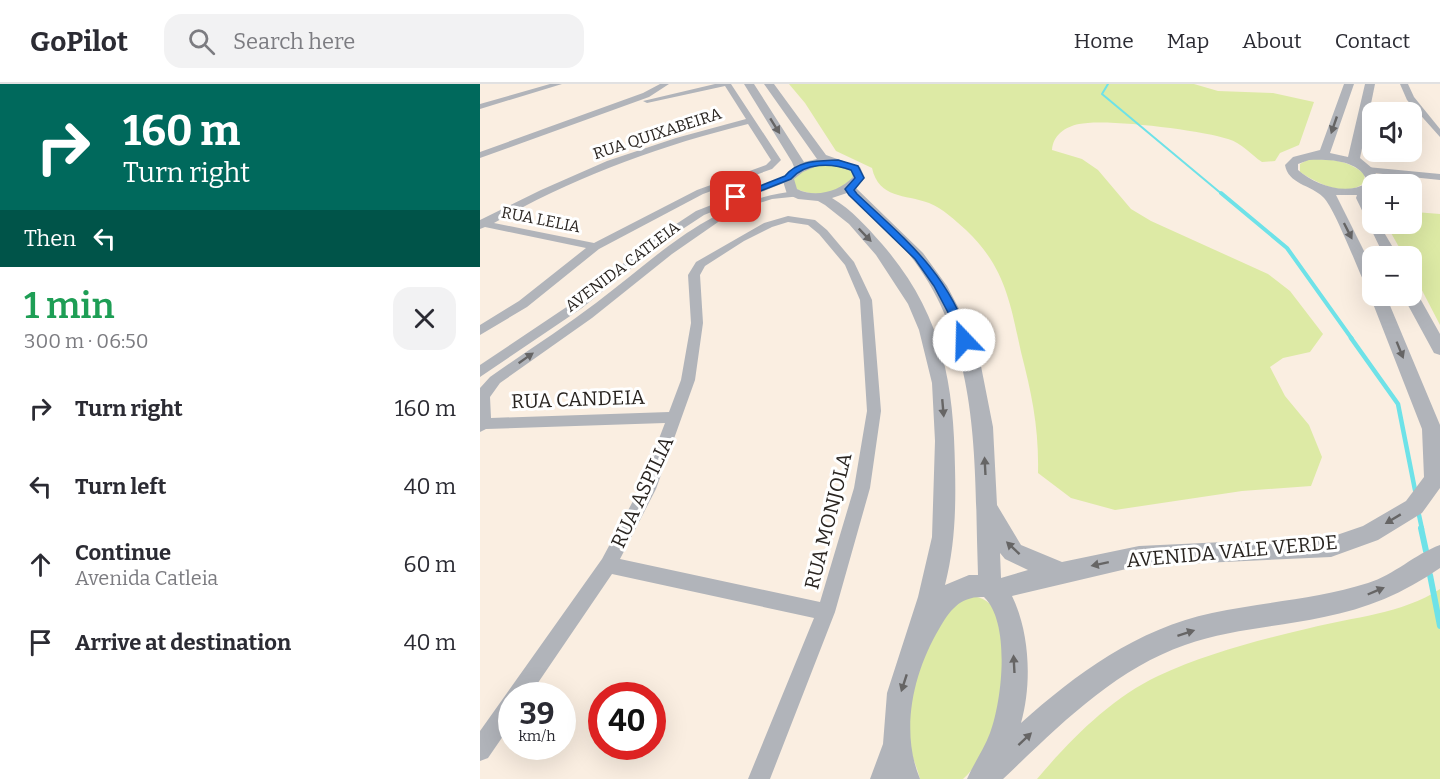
<!DOCTYPE html>
<meta charset="utf-8">
<style>
body{margin:0;font-family:Bitter,serif;background:#f2f2f3;color:#2b2b33;height:100vh;display:flex;flex-direction:column;font-size:22px;white-space:nowrap}
*{box-sizing:border-box;margin:0}
p{font-size:20px;color:#7c7c81}
.icon{flex:none;width:33px;height:33px;fill:none;stroke:currentColor;stroke-width:2;stroke-linecap:round;stroke-linejoin:round}
.map{position:relative;flex:1;overflow:hidden}
.drawer{display:flex;flex-direction:column;background:#fff;width:480px}
.drawer>*{flex:none}
.hud{background:#00695c;color:#fff;overflow:hidden}
.buttons{position:absolute;left:882px;top:18px;display:grid;gap:12px}
.buttons a{display:grid;place-items:center;width:60px;height:60px;border-radius:12px;background:#fff;box-shadow:0 6px 24px #0002;font-size:30px}
.speed{position:absolute;left:18px;top:598px;display:flex;gap:12px;font-size:30px;font-weight:700;text-align:center}
.speed>*{display:grid;place-content:center;width:78px;height:78px;border-radius:50%;background:#fff;box-shadow:0 6px 24px #0002;line-height:1}
.speed small{font-size:15px;font-weight:400}
.speed .limit{border:9px solid #d22;background:#fff;color:#111}
.pin{position:absolute;display:grid;place-items:center;width:51px;height:51px;color:#fff;margin:-26px;border-radius:12px;box-shadow:0 3px 9px #0006}
.me{position:absolute;width:66px;margin:-33px;rotate:339deg;stroke-linejoin:round;filter:drop-shadow(0 0 4px #0008)}
.turn{display:flex;align-items:center;gap:21px;height:126px;padding:0 24px;font-size:27px}
.turn .icon{width:78px;height:78px;stroke-width:2.5}
.turn b{display:block;font-size:42px;line-height:51px}
.then{display:flex;align-items:center;height:57px;padding:0 24px;background:#0003;gap:12px;font-size:22px}
.round{display:grid;place-items:center;flex:none;width:63px;height:63px;border-radius:18px;background:#f2f2f3}
.summary{display:flex;align-items:center;justify-content:space-between;height:102px;padding:0 24px}
h1{font-size:36px;font-weight:600;line-height:45px;color:#1e9e55}
ul{padding:0;list-style:none}
li{display:flex;align-items:center;gap:18px;height:78px;padding:0 24px}
li div{flex:1}
li b{display:block;font-size:22px}
li em{font-style:normal}
header{display:flex;align-items:center;gap:36px;box-sizing:border-box;height:84px;padding:0 30px;background:#fff;border-bottom:2px solid #e1e1e2}
header strong{font-size:28px}
nav{display:flex;gap:33px;margin-inline-start:auto;font-size:21px}
.search{width:420px;height:54px;background:#f2f2f3;display:flex;align-items:center;gap:15px;box-sizing:border-box;padding:0 21px;border-radius:18px;color:#7c7c81;font-size:22px}
main{display:flex;flex:1;min-height:0}
.map>svg:first-child{display:block}
.green{fill:#ddeaa5}
.lines{fill:none;stroke-linecap:round;stroke-linejoin:round}
.stream-far3{stroke:#6ee2e8;stroke-width:2}
.stream-far2{stroke:#6ee2e8;stroke-width:4}
.stream-far1{stroke:#6ee2e8;stroke-width:4.5}
.stream{stroke:#6ee2e8;stroke-width:6}
.minor{fill:#b1b4ba;fill-rule:evenodd}
.tertiary{fill:#b1b4ba;fill-rule:evenodd}
.oneway{fill:#666565}
.route{fill:#1a73e8;stroke:#114b97;stroke-width:1.5}
.labels{text-anchor:middle;stroke-width:6;stroke-linejoin:round;paint-order:stroke}
.far-street-label{font-size:16px;fill:#292420;stroke:#fff}
.street-label{font-size:20px;fill:#292420;stroke:#fff}
</style>
<header>
<strong>GoPilot</strong>
<div class="search"><svg class="icon" aria-label="search" viewBox="0 0 24 24"><circle cx="10" cy="10" r="6"/><path d="M15 15l6 6"/></svg>Search here</div>
<nav><a>Home</a><a>Map</a><a>About</a><a>Contact</a></nav>
</header>
<main>
<section class="drawer">
<div class="hud">
<div class="turn"><svg class="icon" aria-label="right" viewBox="0 0 24 24"><path d="M7 20v-9h11M14 6l5 5-5 5"/></svg><div><b>160 m</b>Turn right</div></div>
<div class="then">Then<svg class="icon" aria-label="left" viewBox="0 0 24 24"><path d="M17 20v-9H6M10 6l-5 5 5 5"/></svg></div>
</div>
<div class="summary"><div><h1>1 min</h1><p>300 m · 06:50</p></div><a class="round"><svg class="icon" aria-label="close" viewBox="0 0 24 24"><path d="M6 6l12 12M18 6L6 18"/></svg></a></div>
<ul>
<li><svg class="icon" aria-label="right" viewBox="0 0 24 24"><path d="M7 20v-9h11M14 6l5 5-5 5"/></svg><div><b>Turn right</b></div><em>160 m</em></li>
<li><svg class="icon" aria-label="left" viewBox="0 0 24 24"><path d="M17 20v-9H6M10 6l-5 5 5 5"/></svg><div><b>Turn left</b></div><em>40 m</em></li>
<li><svg class="icon" aria-label="ahead" viewBox="0 0 24 24"><path d="M12 20V5M6 11l6-6 6 6"/></svg><div><b>Continue</b><p>Avenida Catleia</p></div><em>60 m</em></li>
<li><svg class="icon" aria-label="arrive" viewBox="0 0 24 24"><path d="M6 21V4h12l-3 4 3 4H6"/></svg><div><b>Arrive at destination</b></div><em>40 m</em></li>
</ul>
</section>
<div class="map">
<svg width="960" height="695" viewBox="0 0 960 695">
<rect width="100%" height="100%" fill="#faeee1"/>
<path class="green" d="M309,0H714L738,7L793,9L834,18L819,61L800,69L795,77L782,78C770,70 762,59 748,55C722,46 624,34 599,40C585,43 573,51 572,66L602,75L618,86L651,125L671,137L788,190L810,207L843,250L830,268L803,274L790,283L805,312L829,341L842,373L831,402L762,407L635,426L591,414L558,389C559,344 552,311 541,268C530,218 525,183 486,146C476,137 462,124 449,119C425,110 399,115 392,84L356,67L325,19Z
M829,75C849,75 869,76 884,90L885,98C866,115 837,99 820,88V80Z
M348,80L370,85L375,92C355,110 343,115 316,105L313,93L331,82Z
M932,123L935,128L960,130V241L932,187V172H924L906,140H932Z
M960,505V695H557C590,656 631,614 678,592C725,570 779,556 830,544C873,533 922,530 960,505Z
M490,512C545,514 520,629 507,661C501,674 493,686 483,695H440C437,683 431,671 429,659C423,623 447,541 477,518C481,515 486,514 490,512Z"/>
<g class="lines">
<path class="stream-far3" d="M628,0L622,10L743,111"/>
<path class="stream-far2" d="M741,109L807,164L872,255"/>
<path class="stream-far1" d="M871,254L918,320L935,406
M939,431L942,445"/>
<path class="stream" d="M941,444L946,467
M950,491L960,542"/>
<path class="minor" d="M70,0H82L0,25V20Z
M180,0H189L169,13L0,74V68L163,9Z
M235,0H251L301,76L292,85L223,110L119,165L47,223L0,251V241L39,217L106,164L5,143L0,145V136L61,106L127,77L196,54L266,35L245,2L167,19L163,17ZM268,40L291,76L286,81L217,106L114,159L14,139C94,93 179,62 268,40Z
M920,0H928L934,13L960,45V53L927,16Z
M887,83L960,90V96L884,88V84Z
M308,91L313,94L311,96L224,131L189,154L102,224L0,293V281L94,218L181,150L216,127Z
M318,107L323,110L321,112L292,115L267,123L241,136L192,170L112,234L20,299L10,313L11,334L189,328L201,296L211,239L208,191L216,178L284,139L308,132L335,136L347,146L374,178L392,216L401,327L390,404L355,528L290,695H268L334,534L132,490L49,612H32V639L8,674L0,677V647L122,475L160,404L185,339L6,345L0,348V304L10,293C45,268 82,245 116,219C182,169 232,115 318,107ZM308,138L328,141L339,150L365,181L380,216L387,327L374,404L340,518L140,475L176,405L215,296L223,239L220,191L225,182L264,157L292,143Z"/>
<path class="tertiary" d="M264,0H274L324,78L337,75L284,0H294L346,71L380,83L385,94L376,104L443,169L467,202L485,236L500,277L513,343L517,421L541,461L582,478L659,462L851,453L883,442L926,417L944,393L942,345L890,212L892,209V212H906L960,341V404L942,429L898,456L851,473L659,482L532,512C550,549 552,600 541,639C597,589 657,545 732,529C784,518 837,515 888,499C914,491 935,470 960,461V484C924,509 886,525 844,533C798,543 749,545 705,561C633,586 578,643 523,695H487C494,679 504,665 510,649C522,617 531,539 504,513C480,512 470,526 459,545C433,589 420,647 440,695H390L403,660L407,609L438,513L452,453L455,357L452,299L439,246L428,220L396,171L369,140L345,121L338,117L318,115L307,110L302,94L314,83L312,78ZM337,82H356L371,87L373,93C359,108 335,114 317,105L314,95L323,88ZM367,109C389,131 416,152 435,178C502,270 494,382 498,491H489L465,501C475,462 476,424 475,384C474,296 461,228 402,160C387,143 372,126 352,114ZM520,469L525,475L548,486L521,494Z
M864,0H874L850,69L868,73L885,0H895L880,74L892,84L898,93L899,100H892V108L888,114L892,123V140H899L918,172H904L876,114L877,111H856L892,183V203L884,198C876,181 854,123 843,113C831,101 808,100 805,81L813,73L840,66ZM829,76C848,75 883,76 887,99C866,112 835,101 818,86V80Z
M932,207L937,209L960,250V271L954,269L923,212H932Z"/>
</g>
<defs><path id="oneway-solid" d="M-6-.8H1V-3.2L6.5 0L1 3.2V.8H-6Z" transform="scale(1.5)"/></defs>
<g class="oneway">
<use href="#oneway-solid" transform="translate(854 41) rotate(109)"/>
<use href="#oneway-solid" transform="translate(295 42) rotate(58)"/>
<use href="#oneway-solid" transform="translate(868 147) rotate(63)"/>
<use href="#oneway-solid" transform="translate(385 151) rotate(46)"/>
<use href="#oneway-solid" transform="translate(920 266) rotate(68)"/>
<use href="#oneway-solid" transform="translate(46 274) rotate(-35)"/>
<use href="#oneway-solid" transform="translate(463 324) rotate(85)"/>
<use href="#oneway-solid" transform="translate(505 382) rotate(-93)"/>
<use href="#oneway-solid" transform="translate(913 435) rotate(149)"/>
<use href="#oneway-solid" transform="translate(533 464) rotate(-137)"/>
<use href="#oneway-solid" transform="translate(620 480) rotate(168)"/>
<use href="#oneway-solid" transform="translate(896 507) rotate(-23)"/>
<use href="#oneway-solid" transform="translate(706 549) rotate(-18)"/>
<use href="#oneway-solid" transform="translate(534 580) rotate(-93)"/>
<use href="#oneway-solid" transform="translate(424 599) rotate(108)"/>
<use href="#oneway-solid" transform="translate(545 655) rotate(-43)"/>
</g>
<path class="route" d="M358,76L378,82L384,94L374,106L377,110C427,157 467,188 490,256L488,259H480L472,236L454,202L435,175L369,111L365,105L375,94L371,86C352,79 325,78 311,95L260,115L252,113L305,92C318,76 339,77 358,76Z"/>
<g class="labels">
<g class="far-street-label">
<text transform="translate(177 49) rotate(-18)" y="6">RUA QUIXABEIRA</text>
<text transform="translate(61 135) rotate(11)" y="6">RUA LELIA</text>
<text transform="translate(142 182) rotate(-37)" y="6">AVENIDA CATLEIA</text>
</g>
<g class="street-label">
<text transform="translate(98 315) rotate(-2)" y="7">RUA CANDEIA</text>
<text transform="translate(162 408) rotate(-65)" y="7">RUA ASPILIA</text>
<text transform="translate(348 437) rotate(-76)" y="7">RUA MONJOLA</text>
<text transform="translate(752 467) rotate(-5)" y="7">AVENIDA VALE VERDE</text>
</g>
</g>
</svg>
<div class="buttons">
<a><svg class="icon" aria-label="sound" viewBox="0 0 24 24"><path d="M4 9h4l5-4v14l-5-4H4zM17 9q2 3 0 6"/></svg></a>
<a>+</a>
<a>−</a>
</div>
<div class="speed"><div>39<small>km/h</small></div><div class="limit">40</div></div>
<div class="pin" style="left:256px;top:113px;background:#d93025"><svg class="icon" aria-label="arrive" viewBox="0 0 24 24"><path d="M6 21V4h12l-3 4 3 4H6"/></svg></div>
<svg class="me" style="left:484px;top:256px" viewBox="-20 -20 40 40"><circle r="19" fill="#fff"/><path d="M0-13L10 11 0 6-10 11z" fill="#1a73e8"/></svg>
</div>
</main>
